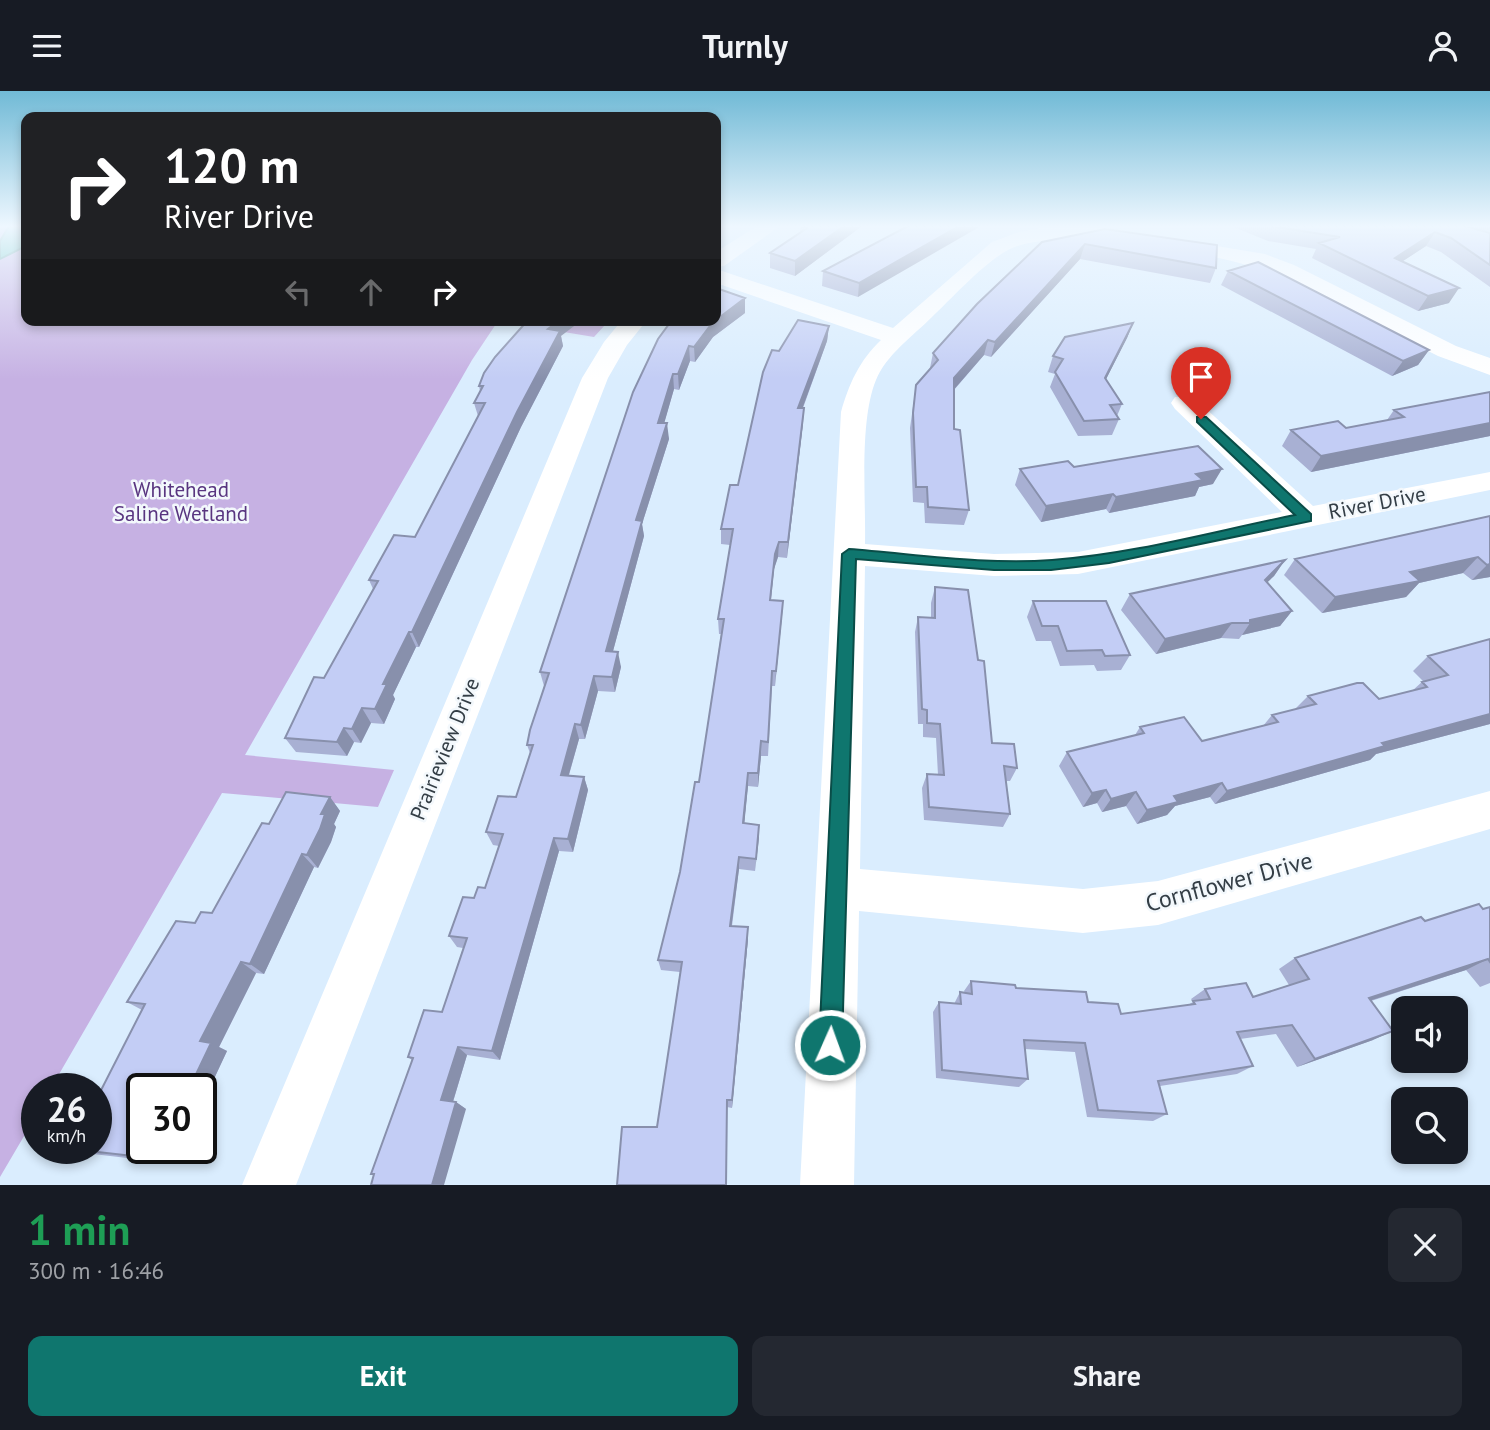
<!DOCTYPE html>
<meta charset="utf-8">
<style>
body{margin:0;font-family:"PT Sans",sans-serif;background:#242831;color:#f1f3f6;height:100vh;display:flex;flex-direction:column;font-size:26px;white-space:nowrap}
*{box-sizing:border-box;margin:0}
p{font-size:23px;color:#9ea1a6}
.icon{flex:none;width:38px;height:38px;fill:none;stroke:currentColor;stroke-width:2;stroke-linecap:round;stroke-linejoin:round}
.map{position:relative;height:1094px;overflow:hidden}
.panel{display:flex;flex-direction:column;background:#171b24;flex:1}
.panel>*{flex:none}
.hud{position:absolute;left:21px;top:21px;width:700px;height:214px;border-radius:14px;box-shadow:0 4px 10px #0003;background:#202124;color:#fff;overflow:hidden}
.buttons{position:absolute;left:1391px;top:905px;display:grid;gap:14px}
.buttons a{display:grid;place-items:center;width:77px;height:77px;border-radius:14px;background:#171b24;box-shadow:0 4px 10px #0003;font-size:35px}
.speed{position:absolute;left:21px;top:982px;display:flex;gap:14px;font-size:35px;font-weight:700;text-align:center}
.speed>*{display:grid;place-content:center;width:91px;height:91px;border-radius:50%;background:#171b24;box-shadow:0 4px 10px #0003;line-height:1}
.speed small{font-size:18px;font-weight:400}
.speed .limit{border:4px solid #111;border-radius:10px;background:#fff;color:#111}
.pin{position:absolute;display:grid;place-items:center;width:60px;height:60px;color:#fff;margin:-72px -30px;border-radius:50% 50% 50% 0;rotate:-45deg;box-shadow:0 0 7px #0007}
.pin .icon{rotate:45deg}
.me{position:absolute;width:77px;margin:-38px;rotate:2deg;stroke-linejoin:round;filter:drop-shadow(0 0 5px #0008)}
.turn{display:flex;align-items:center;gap:24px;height:147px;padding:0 28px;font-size:32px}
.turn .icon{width:91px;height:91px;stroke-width:2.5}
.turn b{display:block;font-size:49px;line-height:60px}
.lanes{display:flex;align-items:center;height:66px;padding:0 28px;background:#0003;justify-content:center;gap:35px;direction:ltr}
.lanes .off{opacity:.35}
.round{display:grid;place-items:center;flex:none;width:74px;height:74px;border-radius:14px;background:#242831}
.summary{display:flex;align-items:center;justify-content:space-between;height:119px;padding:0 28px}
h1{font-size:42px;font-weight:800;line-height:52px;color:#1e9e55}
.primary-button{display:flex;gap:14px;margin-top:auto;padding:14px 28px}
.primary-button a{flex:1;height:80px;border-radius:14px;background:#0f766e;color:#fff;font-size:28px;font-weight:800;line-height:80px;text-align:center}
.primary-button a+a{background:#242831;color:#f1f3f6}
header{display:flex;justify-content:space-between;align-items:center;height:91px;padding:0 28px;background:#171b24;font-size:32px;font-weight:800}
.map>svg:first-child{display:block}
.green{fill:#c6b1e3}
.water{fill:#5fc3bb;stroke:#529b98;stroke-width:2}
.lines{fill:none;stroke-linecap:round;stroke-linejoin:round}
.minor{fill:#fff;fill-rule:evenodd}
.wall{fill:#a8b0d3}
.shaded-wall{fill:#8890ac}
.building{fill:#c3cdf5;stroke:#8890ac;stroke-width:2}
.route{fill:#0f766e;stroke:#0a4d48;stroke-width:2}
.labels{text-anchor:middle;stroke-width:5;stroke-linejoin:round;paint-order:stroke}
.park-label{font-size:21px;fill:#593580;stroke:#f3f8fc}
.street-label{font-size:21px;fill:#343e46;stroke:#f3f8fc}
.near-street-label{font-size:24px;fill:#343e46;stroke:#f3f8fc}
</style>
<header><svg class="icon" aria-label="menu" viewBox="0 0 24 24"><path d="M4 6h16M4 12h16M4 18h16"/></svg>Turnly<svg class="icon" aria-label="person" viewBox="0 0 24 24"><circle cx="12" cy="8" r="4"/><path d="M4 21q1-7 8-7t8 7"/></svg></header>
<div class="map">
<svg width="1490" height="1094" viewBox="0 0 1490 1094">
<rect width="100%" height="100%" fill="#daedfe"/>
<path class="green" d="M0,135H26V229H584L605,234L594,246L498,230L472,269L245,664L394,679L378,716L222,702L51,997L37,998V1023L0,1086Z"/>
<path class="water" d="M9,135H26V155L0,168V150Z"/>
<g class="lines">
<path class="minor" d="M757,135H780L724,175L716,176V161Z
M1052,135H1095L1265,163L1294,174L1456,255L1490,267V284L1438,265L1278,184C1225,163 1058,132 1008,159C985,171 951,208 932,226C913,245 886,264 876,289C859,330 866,408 865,453L994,463L1078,461L1282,421L1175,318L1171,312L1175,306H1193L1313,415L1490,381V399L1078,483L994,485L865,475L860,778L1083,798L1158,790L1490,700V738L1158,834L1083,842L859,820L854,1094H800L841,321C849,293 859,270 881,249L716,192V178L893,237L992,151L1019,141Z
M622,229H647L627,254L608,287L296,1094H242L582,287L604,251Z"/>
</g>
<path class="wall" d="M800,135H862L795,185L770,177V162L800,141Z
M908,135L858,206L822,195L823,180Z
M1231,135H1466L1490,142V196L1441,161L1426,155L1403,170L1449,212L1418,220L1312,167L1316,158L1268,150Z
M1469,135H1490V141Z
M1105,138L1216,177L1210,192L1080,168L991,266L984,264L954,299V338L969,419L964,434L925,432L924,412L913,411L910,337L916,294L930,278V277L933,262Z
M1228,180L1429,259L1418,274L1392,285L1221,194Z
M745,222L713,246L695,271L690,270L679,299L674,298L664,332L669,348L642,433L644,445L613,560L621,576L615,601L598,600L585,648H579L569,684L584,686L588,699L573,761L559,760L500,969L467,964L453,1011H456L466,1018L374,1084L371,1083L412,969L408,966L442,921L463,857L457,856L449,845L474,807L485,797L499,755L493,754L486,741L516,706L530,662L527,654L544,595L540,581L658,248Z
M1133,232L1127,247L1106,288L1122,313L1117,325L1119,328L1112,344L1078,345L1050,296L1055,283L1048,281L1053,265Z
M829,235L827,250L803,317V332L787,467L778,466L774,478L771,509L783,510L775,595H772L768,665H761L758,696L748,695L744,733L759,734L755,780L739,778L732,835L748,848L732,1017L727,1016L657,1036L680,881L661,879L658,869L680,781L699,691L721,543H719L718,528L730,454L721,453V438L738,394L779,260Z
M561,245L563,255L521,336L419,556H416L393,604L395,608L384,633L371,632L361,652L354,651L347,665L296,661L285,647L324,587L373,498L369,489L415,446L478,325L474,312L480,300L479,295Z
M1490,301V345L1311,381L1282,355L1291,339L1346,337L1387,329L1394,319Z
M1074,376L1213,393L1199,396L1195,405L1109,422L1106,418L1041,431L1015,394L1020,378Z
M1490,425V486L1472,489L1463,482L1419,492L1406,506L1322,522L1284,484L1295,468Z
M1285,469L1274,485L1267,491L1292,520L1280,535L1242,544L1239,548L1221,547L1156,563L1121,519L1130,503Z
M935,496L978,569L992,652L1017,677L1010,690H1006L1010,723L1003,736L924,729L922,697L927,683L938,684L936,647L923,646V633H918L915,541L918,526L931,527V512Z
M1033,510L1130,564L1121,579L1097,580L1094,574L1060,575L1051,550H1036L1027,526Z
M1490,548V633L1376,663L1370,669L1215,713L1210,706L1175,715L1167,724L1137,733L1126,715L1102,721L1097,712L1083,716L1059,675L1067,661L1135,644L1140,636L1202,650L1263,635L1272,624L1295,618L1308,605L1379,608L1412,600L1423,590L1413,580L1428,565Z
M330,706L340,720L334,733L336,736L331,751L318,777L314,776L264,883L256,882L219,956L227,960L205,1007H201V998H142L153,1070L93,1063L71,1058L142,919L127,911L195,832L212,822L269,733Z
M1490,816V892L1480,896L1466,879L1371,910L1373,949L1297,976L1276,943L1240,948L1253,975L1237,983L1160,995L1167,1023L1153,1030L1087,1026L1075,961L1025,958L1028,988L1019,996L936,987L933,921L939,911L954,913L960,901L965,902L964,900L971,890L1088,911L1121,923L1188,914L1193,911L1191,908L1205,898L1253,906L1289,894L1279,878L1295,867L1425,830Z"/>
<path class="shaded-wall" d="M716,135H724L716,140Z
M844,135H862L795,185V170Z
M959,135H981L858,206L859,192Z
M1435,141L1426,155L1386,181L1395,167Z
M1085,153L1080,168L991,266L995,251Z
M1459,197L1449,212L1418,220L1428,205Z
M745,207V222L713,246L695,271L694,256L713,231Z
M560,229H582L561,245L563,255L521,336L419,556L412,541L548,238Z
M1133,232L1127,247L1099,302L1105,287Z
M829,235L827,250L797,332L798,317Z
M988,249L984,264L950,303L954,287Z
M689,255L690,270L679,299L678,283Z
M1429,259L1418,274L1392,285L1403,270Z
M673,283L674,298L660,347L658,332Z
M804,317L803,332L787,467L788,451Z
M667,332L669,348L642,433L644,445L609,575L606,560L636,429Z
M1490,332V345L1311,381L1321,365Z
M1222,378L1213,393L1199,396L1195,405L1109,422L1116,406L1196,383Z
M1113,403L1106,418L1041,431L1046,415Z
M779,451L778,466L774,478L769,524L775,463Z
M1478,466L1463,482L1419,492L1406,506L1322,522L1335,506L1410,481Z
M1285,469L1274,485L1254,504L1265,489Z
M1490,473V486L1472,489L1487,474Z
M783,510L782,525L775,595L776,580Z
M1292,520L1280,535L1242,544L1250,532V529Z
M1232,532L1221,547L1156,563L1165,548Z
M409,541L416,556L393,604L395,608L384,633L375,618L383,593Z
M618,561L621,576L615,601L612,586Z
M594,585L598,600L585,648L581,634Z
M362,617L371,632L361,652L352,638Z
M1490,623V633L1376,663L1370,669L1215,713L1227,700L1382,652Z
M575,633L579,648L565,697L561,684Z
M344,637L354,651L347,665L337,651Z
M761,650V665L758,696V682Z
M748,682V695L743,746V732Z
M584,686L588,699L573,761L568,748Z
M1222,692L1210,706L1175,715L1167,724L1137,733L1147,719L1174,705Z
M1106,699L1097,712L1083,716L1092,702Z
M1136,701L1126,715L1102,721L1111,708Z
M330,706L340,720L334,733L336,736L331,751L318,777L307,764L321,723Z
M759,734V747L755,780L756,768Z
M554,747L559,760L500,969L492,960Z
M302,763L314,776L264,883L250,873Z
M739,766V778L730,846V835Z
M748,836V848L732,1017V1009Z
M1488,868L1466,879L1350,916L1369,907Z
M241,871L256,882L219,956L227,960L205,1007L201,1006V998H189L200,950Z
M1393,940L1373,949L1297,976L1315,968Z
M458,956L467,964L451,1017L441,1009Z
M456,1011L466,1018L444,1094H432Z
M142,1048V1057H160L153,1070L133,1065Z"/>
<path class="building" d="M800,135H844L795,170L770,162L807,137Z
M908,135H959L859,192L823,180Z
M1271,135H1466L1490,142V174L1451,147L1435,141L1395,167L1459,197L1428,205L1319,152L1340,146Z
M1105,138L1217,154L1216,177L1085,153L995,251L988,249L954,287V338L960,339L969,419L928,416L927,396H916L913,322L916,294L938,269L933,262L977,213L1042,151Z
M1258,171L1429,259L1403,270L1228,180Z
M719,198L745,207L716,229V200Z
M528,229H560L548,238L560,240L517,321L412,541H409L383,593H387L375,618L362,617L352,638L344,637L337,651L285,647L314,586L324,587L378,490L369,489L394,444L415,446L485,312H474L483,295H479L484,282L495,266Z
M672,229H715L713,231L694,256L689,255L678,283H673L658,332H667L636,429L642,430L606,560L618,561L612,586L594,585L581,634L575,633L561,684L584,686L568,748L554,747L492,960L458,956L441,1009L456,1011L432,1094H371L374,1083H371L413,967L408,966L424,919L442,921L467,847L449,845L463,806L474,807L478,796L485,797L503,743L486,741L498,705L516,706L533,654H527L530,639L549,582L540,581L633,301L658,248Z
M798,229L829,235L798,317H804L788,451H779L775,463L770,509L783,510L776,580H772L768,651L761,650L758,682H748L743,732L759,734L756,768L739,766L730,835L748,836L732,1009H727L726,1094H617L622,1036H657L682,871L658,869L680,781L695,691H699L724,528H718L733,438H721L730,394H738L763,281L772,259L779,260Z
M1133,232L1105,287L1122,313L1110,314L1119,328L1084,330L1055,281L1063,268L1053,265L1065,246Z
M1490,301V332L1321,365L1291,339L1338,330L1346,337L1404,326L1394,319Z
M1198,355L1222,378L1196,383L1203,389L1116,406L1113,403L1046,415L1020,378L1068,370L1074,376Z
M1490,425V473L1487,474L1478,466L1410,481L1420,490L1335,506L1295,468Z
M1285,469L1265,489L1292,520L1250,529V532H1232L1165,548L1130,503Z
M935,496L968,499L978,569L984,570L992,652L1014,653L1017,677L1004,675L1010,723L929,716L927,683L944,684L940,633L927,632V619L922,618L918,526L935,527Z
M1033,510H1106L1130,564L1105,565L1102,559L1067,560L1058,535H1042Z
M1490,548V623L1382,652L1385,655L1227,700L1222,692L1174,705L1178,711L1147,719L1136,701L1111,708L1106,699L1092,702L1067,661L1144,642L1140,636L1184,626L1202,650L1278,631L1272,624L1316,613L1308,605L1357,592H1363L1379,608L1427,596L1422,591L1448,584L1428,565Z
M286,701L330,706L321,723H325L320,738L307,764L302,763L250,873L241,871L200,950L211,952L189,998H142V1048L133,1065L71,1058L96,1057V1009L145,913L127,911L176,830L195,832L201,821L212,822L262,732L269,733Z
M1479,813L1483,818L1490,816V871L1488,868L1369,907L1393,940L1315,968L1292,934L1237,941L1253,975L1158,990L1167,1023L1098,1019L1085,952L1024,949L1028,988L942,979L939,911L961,913L960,901L972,903L971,890L1015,894L1016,897L1086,901L1088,911L1118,913L1121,923L1195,913L1193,910L1210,908L1205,898L1246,892L1253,906L1309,888L1295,867L1421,826L1425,830Z"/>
<linearGradient id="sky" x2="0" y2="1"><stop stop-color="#71bad6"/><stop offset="0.47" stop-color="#eef7ff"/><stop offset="1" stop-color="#eef7ff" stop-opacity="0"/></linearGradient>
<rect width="1490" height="288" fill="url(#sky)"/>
<path class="route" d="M1197,326H1206L1311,423V430L1109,472L1051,479H994L856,468L842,954L838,962L830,965L822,962L819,954L842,463L849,458C916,463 985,474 1052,469C1134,463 1215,440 1295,424L1197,331Z"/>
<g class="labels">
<g class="park-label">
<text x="181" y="406">Whitehead<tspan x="181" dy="24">Saline Wetland</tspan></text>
</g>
<g class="street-label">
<text transform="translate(1377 412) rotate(-11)" y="7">River Drive</text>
<text transform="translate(445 658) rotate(-68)" y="7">Prairieview Drive</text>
</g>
<g class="near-street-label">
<text transform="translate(1229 791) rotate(-15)" y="8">Cornflower Drive</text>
</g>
</g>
</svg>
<div class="buttons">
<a><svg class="icon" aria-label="sound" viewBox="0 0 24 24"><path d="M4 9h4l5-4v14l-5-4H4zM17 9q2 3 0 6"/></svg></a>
<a><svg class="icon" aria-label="search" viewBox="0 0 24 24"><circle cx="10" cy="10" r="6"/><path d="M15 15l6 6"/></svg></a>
</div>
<div class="speed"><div>26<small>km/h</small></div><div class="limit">30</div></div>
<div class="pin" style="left:1201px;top:328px;background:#d93025"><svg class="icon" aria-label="arrive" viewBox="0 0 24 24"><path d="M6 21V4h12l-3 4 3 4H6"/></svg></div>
<svg class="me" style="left:830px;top:954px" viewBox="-20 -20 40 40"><circle r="17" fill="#0f766e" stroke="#fff" stroke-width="3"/><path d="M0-11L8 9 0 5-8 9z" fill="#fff"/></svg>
<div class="hud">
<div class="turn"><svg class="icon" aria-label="right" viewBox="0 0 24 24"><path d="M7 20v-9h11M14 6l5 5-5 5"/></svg><div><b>120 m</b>River Drive</div></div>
<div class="lanes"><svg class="icon off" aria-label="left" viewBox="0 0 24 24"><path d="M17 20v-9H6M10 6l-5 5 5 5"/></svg><svg class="icon off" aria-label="ahead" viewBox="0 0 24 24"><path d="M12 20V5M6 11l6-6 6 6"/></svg><svg class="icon" aria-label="right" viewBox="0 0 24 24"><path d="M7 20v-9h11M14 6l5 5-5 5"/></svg></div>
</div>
</div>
<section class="panel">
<div class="summary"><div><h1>1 min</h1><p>300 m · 16:46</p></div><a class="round"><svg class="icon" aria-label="close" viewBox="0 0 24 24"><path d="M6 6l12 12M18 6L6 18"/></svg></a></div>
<div class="primary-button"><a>Exit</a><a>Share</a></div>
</section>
